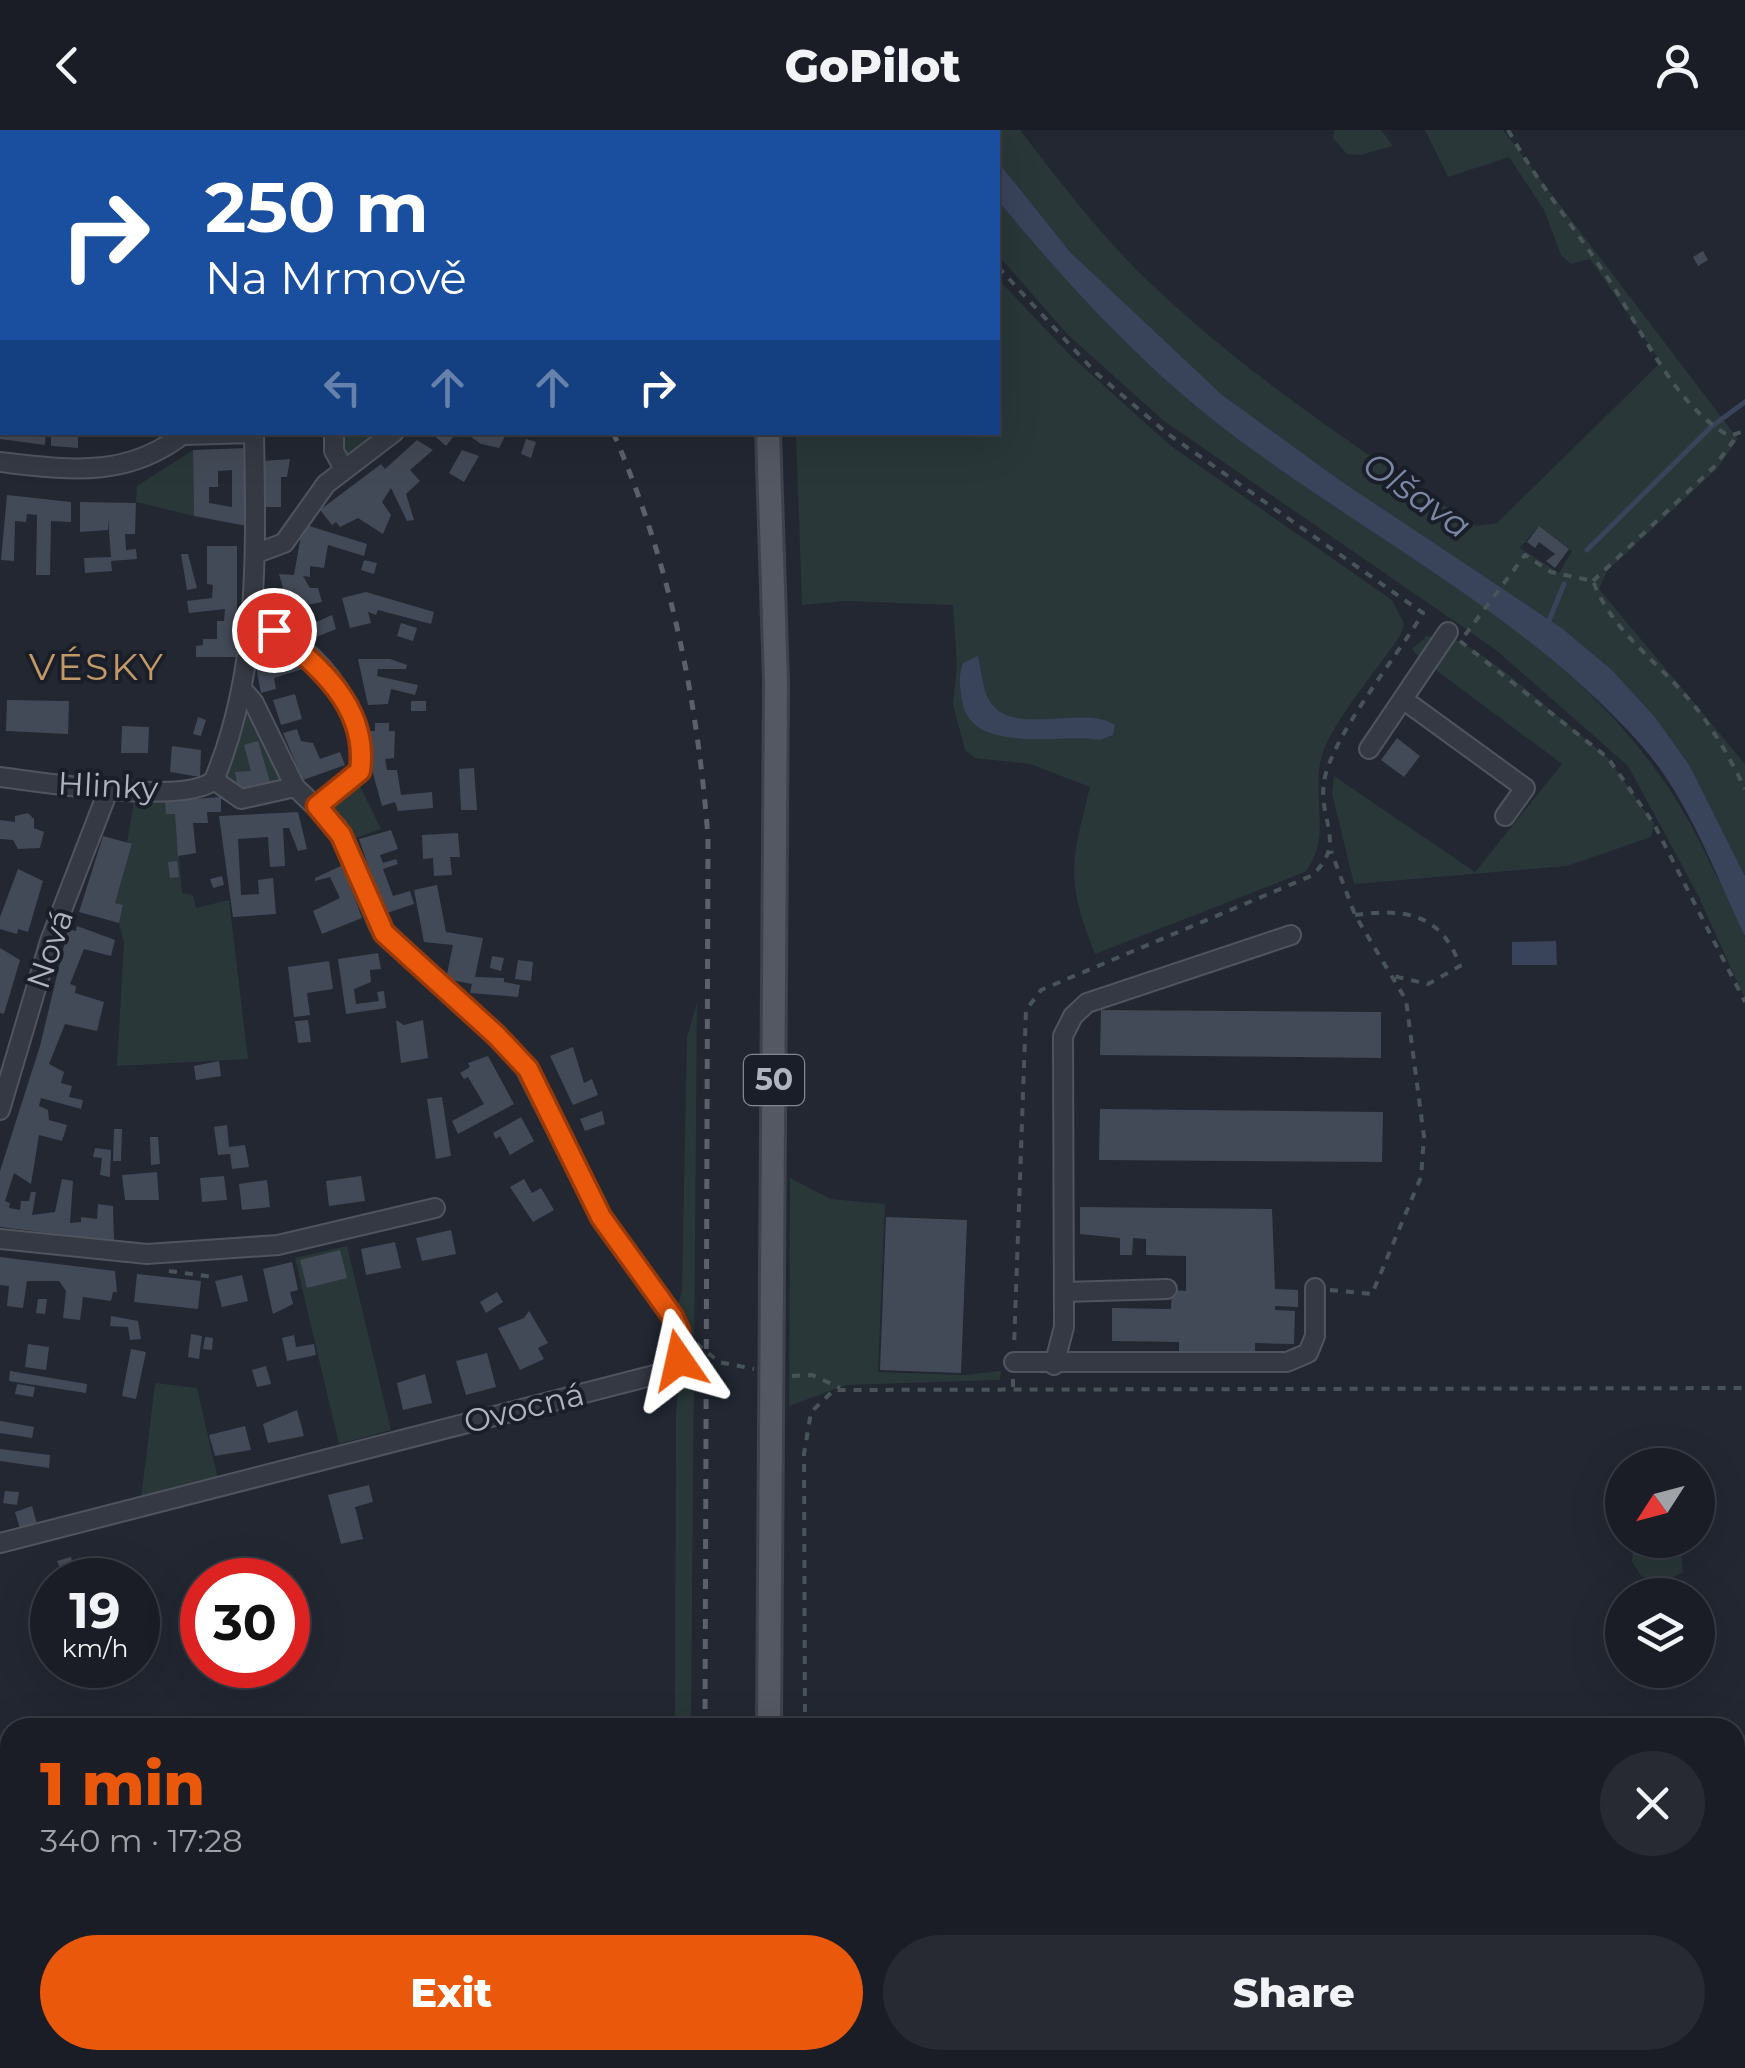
<!DOCTYPE html>
<meta charset="utf-8">
<style>
body{margin:0;font-family:Montserrat,sans-serif;background:#272a32;color:#f1f3f6;height:100vh;display:flex;flex-direction:column;font-size:38px;white-space:nowrap}
*{box-sizing:border-box;margin:0}
p{font-size:32px;color:#9fa2a7}
.icon{flex:none;width:55px;height:55px;fill:none;stroke:currentColor;stroke-width:2;stroke-linecap:round;stroke-linejoin:round}
.map{position:relative;flex:1;overflow:hidden}
.details{position:absolute;left:0px;top:1588px;width:1745px;height:352px;display:flex;flex-direction:column;background:#1a1d26;border-radius:30px 30px 0 0;box-shadow:0 10px 40px #0002,0 0 0 2px #383b43}
.details>*{flex:none}
.hud{position:absolute;left:0px;top:0px;width:1000px;height:305px;box-shadow:0 10px 40px #0002,0 0 0 2px #383b43;background:#1a4fa0;color:#fff;overflow:hidden}
.needle{width:65px;rotate:234deg}
.buttons{position:absolute;left:1605px;top:1318px;display:grid;gap:20px}
.buttons a{display:grid;place-items:center;width:110px;height:110px;border-radius:50%;background:#1a1d26;box-shadow:0 10px 40px #0002,0 0 0 2px #383b43;font-size:50px}
.speed{position:absolute;left:30px;top:1428px;display:flex;gap:20px;font-size:50px;font-weight:700;text-align:center}
.speed>*{display:grid;place-content:center;width:130px;height:130px;border-radius:50%;background:#1a1d26;box-shadow:0 10px 40px #0002,0 0 0 2px #383b43;line-height:1}
.speed small{font-size:25px;font-weight:400}
.speed .limit{border:15px solid #d22;background:#fff;color:#111}
.pin{position:absolute;display:grid;place-items:center;width:85px;height:85px;color:#fff;margin:-42px;border:5px solid #fff;border-radius:50%;box-shadow:0 2px 10px #0007}
.me{position:absolute;width:110px;margin:-55px;rotate:349deg;stroke-linejoin:round;filter:drop-shadow(0 0 8px #0008)}
.turn{display:flex;align-items:center;gap:35px;height:210px;padding:0 40px;font-size:45px}
.turn .icon{width:130px;height:130px;stroke-width:2.5}
.turn b{display:block;font-size:70px;line-height:85px}
.lanes{display:flex;align-items:center;height:95px;padding:0 40px;background:#0003;justify-content:center;gap:50px;direction:ltr}
.lanes .off{opacity:.35}
.round{display:grid;place-items:center;flex:none;width:105px;height:105px;border-radius:52px;background:#272a32}
.summary{display:flex;align-items:center;justify-content:space-between;height:170px;padding:0 40px}
h1{font-size:60px;font-weight:800;line-height:75px;color:#ea580c}
.action{display:flex;gap:20px;margin-top:auto;padding:20px 40px}
.action a{flex:1;height:115px;border-radius:60px;background:#ea580c;color:#fff;font-size:40px;font-weight:800;line-height:115px;text-align:center}
.action a+a{background:#272a32;color:#f1f3f6}
header{display:flex;justify-content:space-between;align-items:center;height:130px;padding:0 40px;background:#1a1d26;font-size:45px;font-weight:800}
.map>svg:first-child{display:block}
.green{fill:#293739;fill-rule:evenodd}
.water{fill:#39435a}
.lines{fill:none;stroke-linecap:round;stroke-linejoin:round}
.stream{stroke:#39435a;stroke-width:5}
.building{fill:#434a57;fill-rule:evenodd}
.minor-casing{stroke:#4f545e;stroke-width:22}
.major-casing{stroke:#3e424d;stroke-width:28}
.path{stroke:#485458;stroke-width:4;stroke-dasharray:8 8;stroke-linecap:butt}
.minor{stroke:#353943;stroke-width:18}
.major{stroke:#535863;stroke-width:22}
.rail{stroke:#5b606d;stroke-width:5;stroke-dasharray:10 10;stroke-linecap:butt}
.route-casing{stroke:#983908;stroke-width:25}
.route{stroke:#ea580c;stroke-width:18}
.labels{text-anchor:middle;stroke-width:8;stroke-linejoin:round;paint-order:stroke}
.shield{fill:#1a1e28;stroke:#828792;stroke-width:2.5}
.shield-label{font-size:30px;font-weight:bold;fill:#afb4c0}
.street-label{font-size:32px;fill:#afb4c0;stroke:#1a1e28}
.water-label{font-size:35px;font-style:italic;fill:#7b88a5;stroke:#1a1e28}
.quarter-label{font-size:38px;letter-spacing:2.5px;fill:#c39a67;stroke:#1a1e28}
</style>
<header><svg class="icon" aria-label="back" viewBox="0 0 24 24"><path d="M15 5l-7 7 7 7"/></svg>GoPilot<svg class="icon" aria-label="person" viewBox="0 0 24 24"><circle cx="12" cy="8" r="4"/><path d="M4 21q1-7 8-7t8 7"/></svg></header>
<div class="map">
<svg width="1745" height="1938" viewBox="0 0 1745 1938">
<rect width="100%" height="100%" fill="#222732"/>
<path class="green" d="M428,0H614L431,2Z
M974,0H1020C1060,52 1101,106 1148,151C1249,247 1361,321 1476,396L1497,393L1661,232L1590,129L1571,134L1561,125L1544,80L1509,27L1448,47L1425,0H1503L1738,309L1717,339L1607,441L1599,459L1745,634V746L1690,636L1655,587L1612,540L1563,499L1338,349L1221,264L1156,207L1071,123L1003,40L998,32V2ZM1539,396L1572,421L1559,443L1520,418Z
M1334,0H1381L1393,16L1360,25L1347,24L1333,8Z
M998,71C1073,158 1146,241 1239,310C1413,439 1617,525 1710,733C1721,756 1741,784 1745,808C1745,827 1745,849 1745,869L1698,765L1628,636L1496,520L1164,291L1068,205L998,125Z
M998,149L1071,226L1171,316L1392,470L1404,493L1401,504C1381,535 1334,590 1323,622C1309,663 1334,706 1305,742L1095,824C1065,748 1071,734 1090,657L1030,634L975,628L965,620L953,575L957,535L953,475L845,471L802,475L796,303L998,302Z
M339,303H386L352,325L341,320Z
M193,320L194,386L136,372L137,356Z
M1427,506L1460,511L1503,540L1608,628L1654,694L1651,707L1567,736L1354,754L1332,663L1334,646L1475,742L1562,634L1420,528L1412,519Z
M245,575L280,647L278,653L239,663L223,646Z
M360,656L381,699L356,708L331,674Z
M174,669L182,763L193,765L196,778L229,770L248,929L117,936L124,812L119,793L123,776L115,773L132,715L127,713L134,671Z
M697,873L691,1597L675,1598L676,1285L684,1190L676,1181L682,1161L687,907Z
M790,1048L831,1069L885,1074L878,1242L965,1245L1001,1241L1000,1250L846,1255L789,1276Z
M347,1116L391,1300L339,1314L295,1128Z
M155,1253L197,1258L218,1349L141,1369Z
M1634,1410H1672L1681,1421L1683,1442L1662,1453L1642,1447L1632,1432Z"/>
<path class="water" d="M998,32L1071,123L1221,264L1338,349L1563,499L1612,540L1655,587L1690,636L1745,746V806C1714,742 1689,669 1641,615C1527,487 1374,410 1239,310C1146,241 1072,159 998,71Z
M978,526C981,539 982,554 987,566C1006,611 1081,573 1115,595L1113,605L1100,610C1062,603 971,626 962,571C960,556 958,547 963,533Z
M1556,811L1557,835H1512V812Z"/>
<g class="lines">
<path class="stream" d="M1715,294L1745,272
M1587,420L1713,295
M1548,493L1564,454"/>
</g>
<path class="building" d="M1703,121L1708,130L1698,136L1693,127Z
M0,302H46L45,315L0,309Z
M51,302H78V318L51,316Z
M430,302H457L446,316Z
M464,302H507L499,318L481,314Z
M526,309L536,312L531,328L521,324Z
M417,310L433,320L410,340L420,351L406,364L414,390L407,391L391,358L382,372L391,385L383,404L358,388L340,397L336,392L332,395L320,380L381,334L385,339Z
M247,318V396L194,386L193,320ZM232,340V377L209,373V357H218V341Z
M462,320L479,326L464,352L449,343Z
M290,329L287,347H281V377H263V331Z
M7,365L71,372V392L51,391L50,445H36L37,385L27,384L26,392L15,391L14,431L1,430Z
M80,372L136,373L135,404H125L126,420L136,419L137,429L111,431L112,441L85,443L84,428L111,427L108,388V400L80,402Z
M303,394L367,414L364,426L328,415L324,438L310,436V447L303,446L310,458H318L322,472L302,476V481L307,480L312,494L332,485L336,499L299,514L279,444L294,445Z
M1539,396L1569,419L1555,438L1546,431L1555,424L1539,412L1535,418L1527,412Z
M207,416H237V527H196V516L203,515V509H217V491H224L225,479L189,483L187,471L212,468L213,455L207,454Z
M181,424H188L197,458L187,460Z
M364,430L377,433L374,444L361,440Z
M366,462L434,482L431,494L378,480L376,485L368,482L371,493L350,498L342,468Z
M401,493L417,498L413,511L397,506Z
M298,525L303,539L274,548L276,559L261,563L256,537Z
M358,529H390L407,535L406,539H378L377,546L418,555L415,565L391,559L388,574L368,575Z
M295,564L302,589L281,595L273,570Z
M7,570L69,571L68,604L6,601Z
M411,571H426V581H411Z
M198,587L206,590L201,606L193,604Z
M375,593H389V601H395L394,628L385,629L387,640H397L401,665L432,662L433,678L398,681L395,672L382,676L369,629L368,601H375Z
M122,596L149,597L148,623H121Z
M297,599L301,611L313,613L320,629L340,622L345,635L303,650L283,603Z
M1397,608L1420,626L1404,647L1381,630Z
M258,611L271,655L239,663L235,642L251,641L244,615Z
M172,616L201,620L200,647L170,642Z
M474,638L477,680H461L459,639Z
M221,667V682H207L208,693H193L196,723L178,726L175,684H166L165,671Z
M298,682L307,719L298,721L289,698H283L285,736L270,737L268,707L238,709L241,765L259,764L258,750L273,748L276,784L233,787L219,686Z
M28,683L34,689V698L44,702L40,718L18,719L13,710L0,709V690L15,692V686Z
M391,700L398,719L380,725L383,733L396,729L398,734L383,739L393,766L410,761L414,774L384,784L359,709Z
M458,703L460,727H450L452,745L434,746L433,728L423,729L422,705Z
M103,706L132,714L115,773L123,775L119,793L79,782Z
M177,731L179,747L170,748L168,732Z
M343,735L362,788L322,804L313,781L340,768L330,747L315,751V748Z
M18,739L43,751L28,802L18,799L17,804L0,799V787Z
M222,746L224,755L213,758L210,749Z
M437,755L446,802L483,808L475,847L504,848V852L520,855L518,867L470,863L472,854L446,849L453,815L424,812L414,760Z
M77,796L115,810L111,826L84,819L70,854L76,856L75,863L104,872L97,901L65,894L49,934L64,942L61,953L72,956L69,967L83,970L81,979L41,968L39,976L48,980L49,990L67,995L62,1011L39,1005L31,1054L14,1043L5,1071L10,1073L9,1078L20,1080L21,1071H29L31,1062H36L32,1085L55,1082L62,1049L73,1051L70,1093L81,1092V1087L97,1089L98,1074L113,1076L114,1111L0,1097V1041L40,916L68,799L76,801Z
M0,818L20,830L4,884L0,883Z
M378,823L381,839L370,840L371,852L354,859L356,874L379,871L377,862L384,861L386,878L346,884L338,829Z
M492,826L504,828L501,841L490,838Z
M518,830L533,832L531,851L515,849Z
M329,831L333,859L307,863L310,885L294,887L288,837Z
M1101,880L1381,882V928L1100,925Z
M308,890L311,912L298,913L295,891Z
M396,890L404,895L423,890L428,928L401,933Z
M573,917L584,953L592,949L598,965L573,975L550,926Z
M488,926L514,974L458,1004L452,991L484,974L468,947L464,949L460,943L470,937L468,933Z
M219,931L221,946L196,950L194,936Z
M442,967L451,1026L436,1029L427,969Z
M1100,979L1383,982L1382,1032L1099,1030Z
M602,981L605,994L585,1001L580,989Z
M521,987L534,1011L510,1025L500,1006L496,1009L493,1003Z
M227,995L229,1017L245,1015L249,1037L232,1039L230,1024L218,1025L214,997Z
M114,999H122L121,1031H113Z
M150,1007H158L160,1034L151,1035Z
M95,1018L111,1020L110,1047L100,1045L102,1028L93,1027Z
M157,1042L159,1070H125L122,1045Z
M224,1046L227,1070L202,1072L200,1048Z
M361,1046L365,1071L329,1076L326,1051Z
M524,1049L532,1063L541,1058L554,1080L533,1092L510,1057Z
M267,1050L270,1077L242,1080L239,1054Z
M1080,1077L1272,1079L1275,1159L1298,1160V1177L1275,1176V1180L1295,1181L1294,1214L1255,1213V1226H1179V1212L1112,1211V1178L1171,1179L1172,1160L1186,1161V1126L1146,1125V1109L1133,1108L1132,1125H1120V1108L1080,1104Z
M886,1087L967,1090L961,1243L880,1240Z
M451,1100L456,1124L422,1131L416,1108Z
M395,1112L401,1138L366,1145L361,1119Z
M340,1120L347,1148L307,1158L300,1130Z
M0,1127L115,1141L117,1162H113L111,1171L83,1167L80,1190L63,1188L66,1161L59,1151H27L23,1178L7,1176L9,1156L0,1155Z
M292,1132L298,1160L290,1162L293,1174L273,1184L263,1139Z
M137,1144L201,1151L198,1179L134,1172Z
M242,1145L248,1171L222,1177L215,1151Z
M497,1162L503,1172L486,1183L480,1172Z
M38,1169H47L45,1184L36,1183Z
M529,1181L548,1213L538,1218L544,1229L520,1240L498,1198L524,1188Z
M111,1186L138,1191L141,1209L130,1210L128,1197L110,1196Z
M191,1204L202,1206L199,1229L188,1227Z
M294,1205L296,1217L314,1214L316,1225L287,1231L282,1208Z
M205,1207L213,1208L212,1220L203,1219Z
M28,1214L49,1217L46,1240L25,1237Z
M131,1219L146,1222L136,1269L122,1266Z
M487,1223L496,1257L466,1265L456,1231Z
M266,1236L271,1254L257,1257L252,1240Z
M10,1241L87,1254L86,1263L9,1251Z
M425,1244L432,1273L403,1280L397,1253Z
M17,1254L35,1257L33,1267L15,1264Z
M297,1280L304,1306L268,1313L263,1294Z
M0,1291L34,1297L32,1308L0,1303Z
M245,1296L251,1320L215,1326L209,1305Z
M0,1319L50,1325L49,1338L0,1331Z
M369,1355L373,1372L355,1377L363,1409L341,1414L328,1365Z
M5,1361L19,1362L17,1375L3,1373Z
M32,1376L37,1394L20,1399L15,1382Z
M71,1427L73,1435L60,1438L57,1431Z"/>
<g class="lines">
<g class="minor-casing">
<path id="minor" d="M137,0V2
M369,0L371,2
M290,2L291,0
M0,29H2
M334,302V321L344,339
M183,305L254,303C256,419 260,540 214,650L241,669L295,657
M0,332C70,340 128,349 186,302
M257,423L284,413L326,354L394,302
M251,491C310,508 369,578 360,641L317,676
M1404,570L1525,658L1505,686
M1369,619L1448,502
M0,647C41,652 186,676 214,650
M0,980L50,811L108,661
M0,1109L147,1124L278,1115L435,1078
M1064,1162L1167,1159
M1014,1232H1287L1308,1223L1315,1206V1158
M1054,1235L1064,1197L1063,906L1073,886L1087,873L1291,805
M0,1413L670,1241L679,1230V1201L673,1187L601,1087L521,930L379,796L337,697L295,657L254,573L242,559"/>
</g>
<g class="major-casing">
<path id="major" d="M721,0V2
M768,302L776,552L769,1598
M767,1938V1930"/>
</g>
<path class="path" d="M884,0L886,2
M1508,0C1536,50 1571,93 1603,141C1640,194 1671,273 1729,306L1745,301
M998,137L1096,243L1168,304L1423,483C1398,525 1330,609 1324,652C1318,691 1348,714 1311,746L1041,860L1026,880L1014,1217
M1593,451L1714,337L1737,306
M1465,505L1525,425L1551,442L1593,451C1611,499 1653,528 1686,566C1711,594 1729,626 1745,659
M1460,511L1608,628L1654,694L1745,872
M1355,785C1406,778 1442,784 1460,836L1428,854L1393,846
M169,1141L214,1147
M1330,1160L1372,1164L1421,1047L1424,1007L1406,870L1355,785L1331,721
M696,1213L719,1232L754,1239
M792,1246L812,1245L840,1258
M1013,1257V1246
M805,1598L804,1324L811,1282L834,1260L1745,1258
M803,1938V1930"/>
<use href="#minor" class="minor"/>
<use href="#major" class="major"/>
<path class="rail" d="M411,0L413,2
M613,302C670,433 697,566 708,707L705,1598
M702,1938V1930"/>
</g>
<g class="lines">
<g class="route-casing">
<path id="route" d="M274,500C318,535 369,577 360,641L317,676L341,705L384,803L496,905L528,939L601,1087L673,1187L679,1201V1230"/>
</g>
<use href="#route" class="route"/>
</g>
<g class="labels">
<rect class="shield" x="744" y="925" width="60" height="50" rx="8"/>
<g class="shield-label">
<text x="774" y="960">50</text>
</g>
<g class="street-label">
<text transform="translate(108 656) rotate(3)" y="11">Hlinky</text>
<text transform="translate(50 819) rotate(-71)" y="11">Nová</text>
<text transform="translate(524 1278) rotate(-14)" y="11">Ovocná</text>
</g>
<g class="water-label">
<text transform="translate(1417 365) rotate(35)" y="12">Olšava</text>
</g>
<g class="quarter-label">
<text x="97" y="550">VÉSKY</text>
</g>
</g>
</svg>
<div class="buttons">
<a><svg class="needle" viewBox="-14 -14 28 28"><path d="M0-13l5 13h-10z" fill="#e53935"/><path d="M0 13l5-13h-10z" fill="#9fa2a7"/></svg></a>
<a><svg class="icon" aria-label="layers" viewBox="0 0 24 24"><path d="M12 4l9 5-9 5-9-5zM3 14l9 5 9-5"/></svg></a>
</div>
<div class="speed"><div>19<small>km/h</small></div><div class="limit">30</div></div>
<div class="pin" style="left:274px;top:500px;background:#d93025"><svg class="icon" aria-label="arrive" viewBox="0 0 24 24"><path d="M6 21V4h12l-3 4 3 4H6"/></svg></div>
<svg class="me" style="left:679px;top:1230px" viewBox="-20 -20 40 40"><path d="M0-17L14 15 0 8-14 15z" fill="#ea580c" stroke="#fff" stroke-width="4"/></svg>
<div class="hud">
<div class="turn"><svg class="icon" aria-label="right" viewBox="0 0 24 24"><path d="M7 20v-9h11M14 6l5 5-5 5"/></svg><div><b>250 m</b>Na Mrmově</div></div>
<div class="lanes"><svg class="icon off" aria-label="left" viewBox="0 0 24 24"><path d="M17 20v-9H6M10 6l-5 5 5 5"/></svg><svg class="icon off" aria-label="ahead" viewBox="0 0 24 24"><path d="M12 20V5M6 11l6-6 6 6"/></svg><svg class="icon off" aria-label="ahead" viewBox="0 0 24 24"><path d="M12 20V5M6 11l6-6 6 6"/></svg><svg class="icon" aria-label="right" viewBox="0 0 24 24"><path d="M7 20v-9h11M14 6l5 5-5 5"/></svg></div>
</div>
<section class="details">
<div class="summary"><div><h1>1 min</h1><p>340 m · 17:28</p></div><a class="round"><svg class="icon" aria-label="close" viewBox="0 0 24 24"><path d="M6 6l12 12M18 6L6 18"/></svg></a></div>
<div class="action"><a>Exit</a><a>Share</a></div>
</section>
</div>
